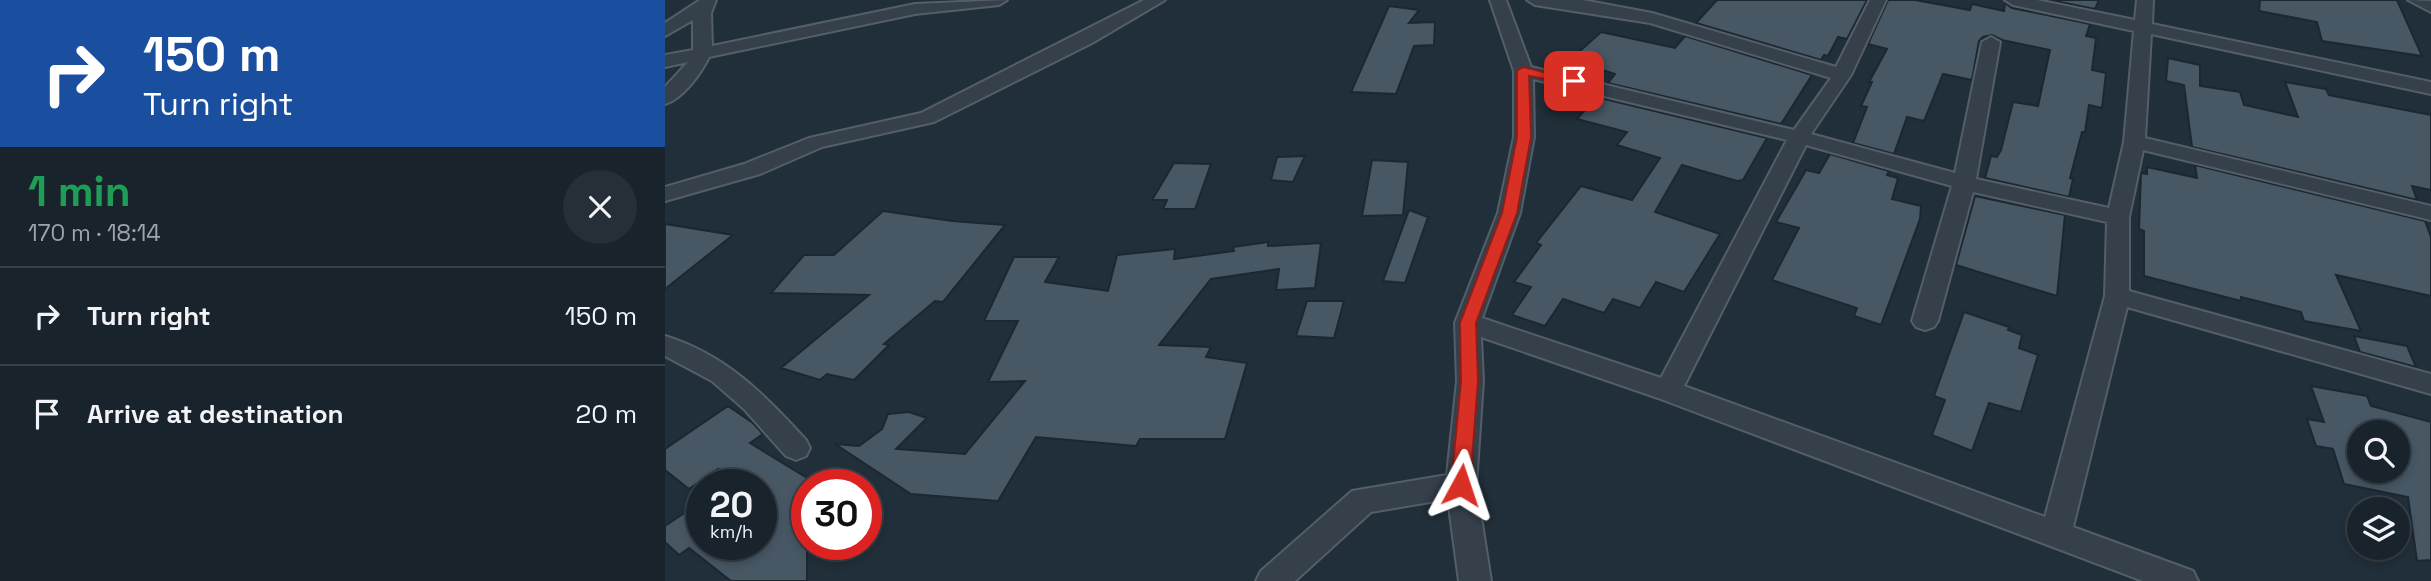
<!DOCTYPE html>
<meta charset="utf-8">
<style>
body{margin:0;font-family:"Space Grotesk",sans-serif;background:#262f38;color:#f1f3f6;height:100vh;display:flex;flex-direction:column;font-size:26px;white-space:nowrap}
*{box-sizing:border-box;margin:0}
p{font-size:23px;color:#9fa4a9}
.icon{flex:none;width:38px;height:38px;fill:none;stroke:currentColor;stroke-width:2;stroke-linecap:round;stroke-linejoin:round}
.map{position:relative;flex:1;overflow:hidden}
.drawer{display:flex;flex-direction:column;background:#19232c;width:665px}
.drawer>*{flex:none}
.banner{background:#1a4fa0;color:#fff;overflow:hidden}
.controls{position:absolute;left:1682px;top:420px;display:grid;gap:14px}
.controls a{display:grid;place-items:center;width:63px;height:63px;border-radius:50%;background:#19232c;box-shadow:0 4px 10px #0003,0 0 0 2px #374048;font-size:35px}
.speed{position:absolute;left:21px;top:469px;display:flex;gap:14px;font-size:35px;font-weight:700;text-align:center}
.speed>*{display:grid;place-content:center;width:91px;height:91px;border-radius:50%;background:#19232c;box-shadow:0 4px 10px #0003,0 0 0 2px #374048;line-height:1}
.speed small{font-size:18px;font-weight:400}
.speed .limit{border:10px solid #d22;background:#fff;color:#111}
.pin{position:absolute;display:grid;place-items:center;width:60px;height:60px;color:#fff;margin:-30px;border-radius:14px;box-shadow:0 4px 10px #0006}
.me{position:absolute;width:77px;margin:-38px;rotate:5deg;stroke-linejoin:round;filter:drop-shadow(0 0 5px #0008)}
.turn{display:flex;align-items:center;gap:24px;height:147px;padding:0 28px;font-size:32px}
.turn .icon{width:91px;height:91px;stroke-width:2.5}
.turn b{display:block;font-size:49px;line-height:60px}
.round{display:grid;place-items:center;flex:none;width:74px;height:74px;border-radius:37px;background:#262f38}
.summary{display:flex;align-items:center;justify-content:space-between;height:119px;padding:0 28px}
h1{font-size:42px;font-weight:600;line-height:52px;color:#1e9e55}
ul{padding:0;list-style:none}
li{display:flex;align-items:center;gap:21px;height:98px;padding:0 28px;border-top:2px solid #374048}
li div{flex:1}
li b{display:block;font-size:26px}
li em{font-style:normal}
main{display:flex;flex:1;min-height:0}
.map>svg:first-child{display:block}
.building{fill:#475764;stroke:#1c2731;stroke-width:2;fill-rule:evenodd}
.lines{fill:none;stroke-linecap:round;stroke-linejoin:round}
.minor-casing{stroke:#535e68;stroke-width:4}
.minor{fill:#35404a;fill-rule:evenodd}
.route{fill:#d93025;stroke:#8d1f18;stroke-width:2}
</style>
<main>
<section class="drawer">
<div class="banner">
<div class="turn"><svg class="icon" aria-label="right" viewBox="0 0 24 24"><path d="M7 20v-9h11M14 6l5 5-5 5"/></svg><div><b>150 m</b>Turn right</div></div>
</div>
<div class="summary"><div><h1>1 min</h1><p>170 m · 18:14</p></div><a class="round"><svg class="icon" aria-label="close" viewBox="0 0 24 24"><path d="M6 6l12 12M18 6L6 18"/></svg></a></div>
<ul>
<li><svg class="icon" aria-label="right" viewBox="0 0 24 24"><path d="M7 20v-9h11M14 6l5 5-5 5"/></svg><div><b>Turn right</b></div><em>150 m</em></li>
<li><svg class="icon" aria-label="arrive" viewBox="0 0 24 24"><path d="M6 21V4h12l-3 4 3 4H6"/></svg><div><b>Arrive at destination</b></div><em>20 m</em></li>
</ul>
</section>
<div class="map">
<svg width="1766" height="581" viewBox="0 0 1766 581">
<rect width="100%" height="100%" fill="#212f3a"/>
<path class="building" d="M1052,0H1202L1182,39L1173,37L1163,56L1159,55L1156,60L1031,23Z
M1223,0H1250L1305,10L1307,4L1339,11L1340,3L1347,8L1425,24L1421,36L1431,38L1427,70L1441,73L1437,108L1424,105L1420,132H1417L1405,178L1408,179L1404,197L1320,178L1326,156L1332,157L1336,150L1348,102L1373,106L1385,50L1337,40L1327,35L1318,37L1314,41L1307,80L1278,74L1259,121L1242,117L1229,154L1188,143L1202,107L1196,106L1207,82H1204L1222,49L1203,44Z
M1385,0H1434L1430,9Z
M1595,0H1732L1757,56L1657,41L1652,22L1594,11Z
M724,6L754,10L744,23L770,22L769,45L749,46L731,94L686,92Z
M936,32L1010,48L1020,36L1147,75L1116,124L943,83L950,74L905,60Z
M1503,58L1535,65V86L1575,92L1579,105L1633,117L1620,82L1661,89L1664,95L1766,115V190L1747,186L1752,200L1527,147L1519,85L1501,81Z
M931,97L1102,138L1078,180L1072,181L1017,165L990,212L1055,234L1019,292L991,282L975,308L948,299L939,313L898,299L880,326L847,315L866,287L849,282L876,245L871,243L916,186L967,200L995,158L952,145L962,132L912,119Z
M1165,154L1224,171L1222,175L1233,178L1227,199L1256,206L1255,219L1216,325L1189,316L1192,308L1107,280L1134,228L1111,222L1141,170L1154,173Z
M640,156L628,182L606,180L612,157Z
M707,160L743,162L738,215L697,216Z
M509,163L546,164L530,209H498L502,200H487Z
M1530,165L1760,221L1766,237V296L1671,275L1696,331L1639,321L1636,312L1576,297V301L1479,276V231L1474,229L1476,173L1482,174V167L1532,178Z
M1310,196L1400,215L1392,296L1291,265Z
M744,210L763,217L740,283L718,281Z
M218,211L287,221L340,225L278,302L270,301L219,344L224,345L189,380L162,374L155,380L116,368L204,295L106,293L139,255H169Z
M0,224L68,235L0,289Z
M603,242V246L656,243L650,288L611,290L614,269L546,279L494,345L546,347L541,357L582,363L560,439H475L471,446L371,437L333,501L246,494L170,444L194,446L217,429L223,414L244,412L262,418L231,449L300,454L360,381L323,382L353,321H319L349,257H394L380,282L443,291L452,255L510,249L509,259L569,251L568,247Z
M642,301H679L669,338L631,336Z
M1299,312L1344,327L1343,330L1357,335L1354,348L1373,355L1356,412L1324,403L1307,451L1267,435L1280,400L1269,396Z
M1689,336L1742,346L1751,367L1695,352Z
M1646,386L1702,396L1706,406L1766,422V560L1752,561L1743,497L1679,484L1668,449L1651,446L1642,419L1659,422ZM1694,432H1732V471H1694Z
M63,406L88,423L98,434L85,443L142,478V581H66L24,548L14,555L0,542V526L37,501V544H96V485H89L53,469L24,489L0,470V449Z"/>
<g class="lines">
<g class="minor-casing">
<path id="minor" d="M35,0H51L46,13L47,46L250,4L342,0L334,5L250,14L44,57C36,73 18,99 0,104V87L23,62L0,67V55L28,50V20L0,36V23Z
M479,0H500L427,43L269,122L157,147L95,174L0,201V187L79,164L144,138L256,113Z
M825,0H841L866,67L1129,130L1166,78L985,23L870,5L862,0H918L987,13L1171,67L1205,0H1221L1186,75L1146,134L1290,173L1317,42L1326,37L1335,42L1311,179L1444,208L1459,142L1469,31L1348,5L1340,0H1372L1470,20L1472,0H1488L1487,24L1766,82V94L1486,34L1480,138L1766,206V220L1478,150L1464,217V291L1766,374V394L1462,307L1408,527L1528,571L1533,581H1478L993,398L816,337L818,381L811,485L826,581H794L783,499L706,512L630,581H591L596,571L687,491L782,475L792,381L790,323L833,213L849,137V71ZM868,79L1122,140L996,378L817,318L855,213L869,137ZM1141,145L1287,186L1247,321L1251,327L1260,330L1269,327L1273,321L1308,192L1442,222L1440,296L1380,517L1019,386Z
M1743,0L1766,1V12Z
M0,336C61,355 99,394 141,440L145,448L141,456L131,460L121,456L79,409L47,381L0,356Z"/>
</g>
<use href="#minor" class="minor"/>
</g>
<path class="route" d="M858,67L915,81L909,84L864,76L866,137L852,213L811,323L813,381L805,485L802,490H789L786,485L796,381L795,323L837,213L852,137V71Z"/>
</svg>
<div class="controls">
<a><svg class="icon" aria-label="search" viewBox="0 0 24 24"><circle cx="10" cy="10" r="6"/><path d="M15 15l6 6"/></svg></a>
<a><svg class="icon" aria-label="layers" viewBox="0 0 24 24"><path d="M12 4l9 5-9 5-9-5zM3 14l9 5 9-5"/></svg></a>
</div>
<div class="speed"><div>20<small>km/h</small></div><div class="limit">30</div></div>
<div class="pin" style="left:909px;top:81px;background:#d93025"><svg class="icon" aria-label="arrive" viewBox="0 0 24 24"><path d="M6 21V4h12l-3 4 3 4H6"/></svg></div>
<svg class="me" style="left:796px;top:485px" viewBox="-20 -20 40 40"><path d="M0-17L14 15 0 8-14 15z" fill="#d93025" stroke="#fff" stroke-width="4"/></svg>
</div>
</main>
